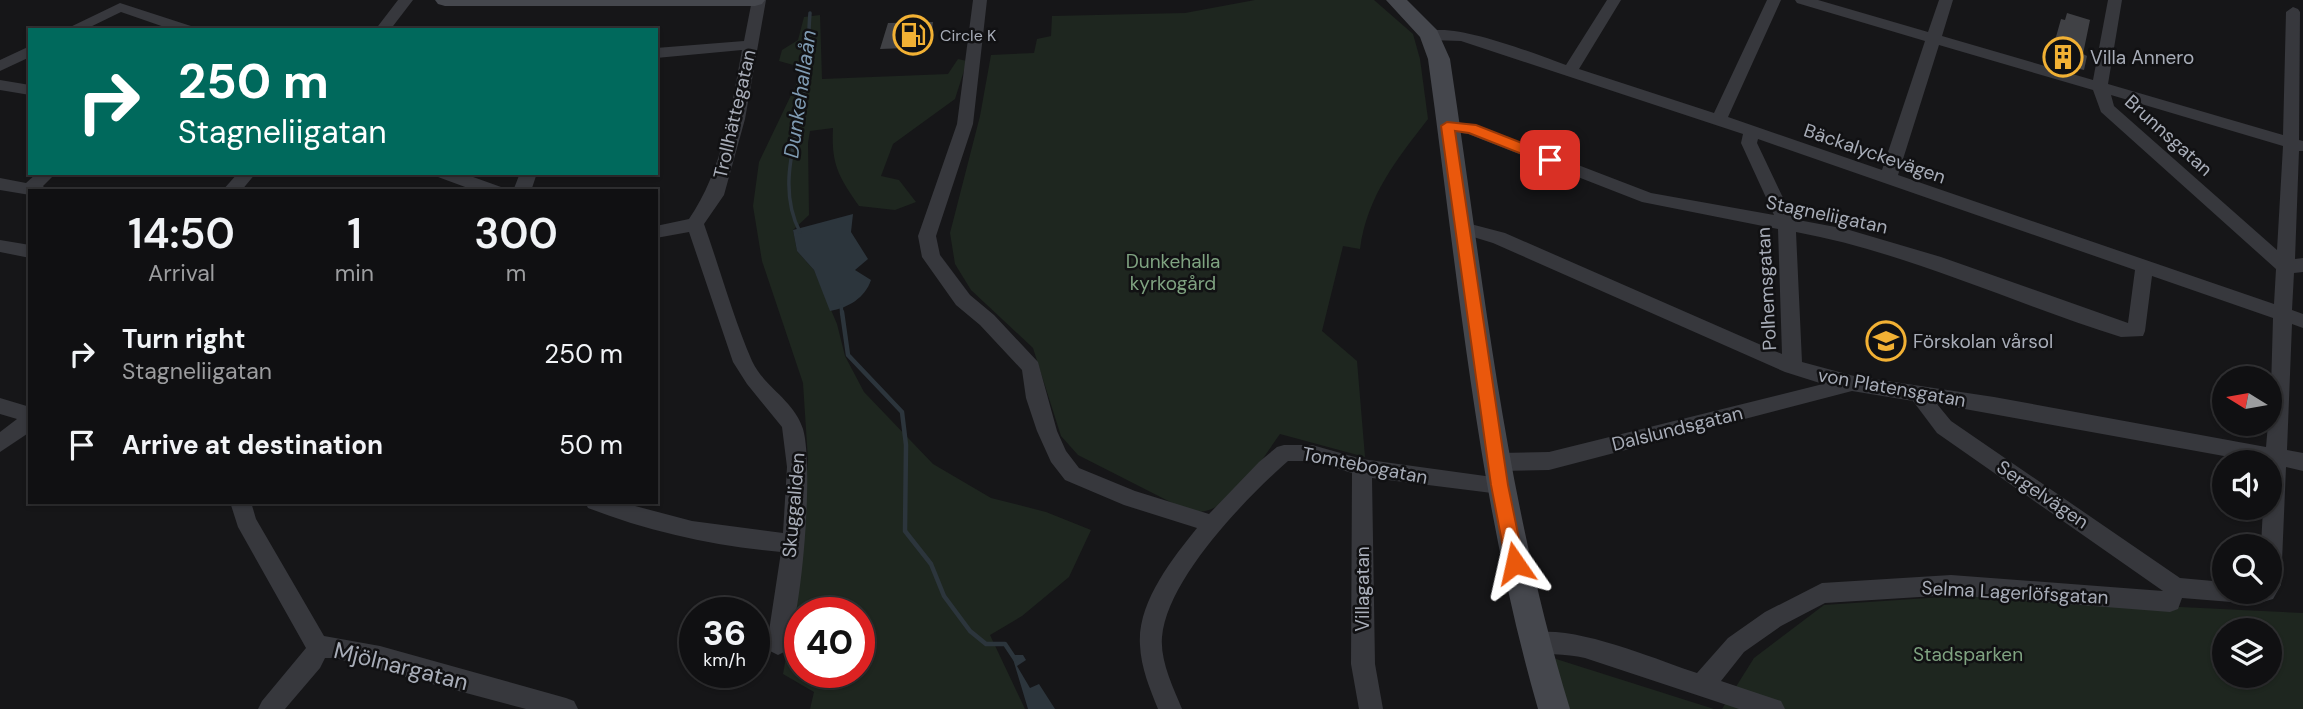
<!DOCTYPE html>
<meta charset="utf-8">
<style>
body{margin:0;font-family:"DM Sans",sans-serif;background:#1e1e20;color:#f1f3f6;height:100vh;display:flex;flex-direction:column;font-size:26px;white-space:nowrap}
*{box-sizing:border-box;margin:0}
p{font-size:23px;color:#9c9d9f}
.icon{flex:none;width:38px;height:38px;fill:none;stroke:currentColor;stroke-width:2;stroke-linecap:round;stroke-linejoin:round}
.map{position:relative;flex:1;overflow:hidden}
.details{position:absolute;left:28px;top:189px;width:630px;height:315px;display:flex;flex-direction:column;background:#101012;border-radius:0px;box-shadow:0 2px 5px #0004,0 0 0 2px #303032}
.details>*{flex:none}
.hud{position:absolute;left:28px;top:28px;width:630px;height:147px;border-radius:0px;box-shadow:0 2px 5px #0004,0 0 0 2px #303032;background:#00695c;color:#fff;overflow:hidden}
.needle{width:46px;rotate:281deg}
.buttons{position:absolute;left:2212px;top:366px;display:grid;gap:14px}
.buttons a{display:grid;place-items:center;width:70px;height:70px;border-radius:50%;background:#101012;box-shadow:0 2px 5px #0004,0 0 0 2px #303032;font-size:35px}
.speed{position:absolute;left:679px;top:597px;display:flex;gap:14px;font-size:35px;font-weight:700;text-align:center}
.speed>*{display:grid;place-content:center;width:91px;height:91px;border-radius:50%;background:#101012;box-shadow:0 2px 5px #0004,0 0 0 2px #303032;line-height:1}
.speed small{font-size:18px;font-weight:400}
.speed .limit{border:10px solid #d22;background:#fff;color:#111}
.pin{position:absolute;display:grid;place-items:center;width:60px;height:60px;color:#fff;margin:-30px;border-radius:14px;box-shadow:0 4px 10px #0006}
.me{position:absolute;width:77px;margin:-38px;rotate:349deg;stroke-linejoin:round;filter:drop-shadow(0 0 5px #0008)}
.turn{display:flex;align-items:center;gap:24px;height:147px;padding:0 35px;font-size:32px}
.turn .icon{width:91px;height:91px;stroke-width:2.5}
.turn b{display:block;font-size:49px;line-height:60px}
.eta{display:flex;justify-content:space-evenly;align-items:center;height:119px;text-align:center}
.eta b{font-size:42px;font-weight:600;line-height:49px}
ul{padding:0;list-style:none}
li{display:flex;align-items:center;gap:21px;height:91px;padding:0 35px}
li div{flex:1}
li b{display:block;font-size:26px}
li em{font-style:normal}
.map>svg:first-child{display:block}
.green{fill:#1e261f;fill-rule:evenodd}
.water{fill:#2c353c}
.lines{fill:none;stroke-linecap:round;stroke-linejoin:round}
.stream-far1{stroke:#2c353c;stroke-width:3.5}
.stream{stroke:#2c353c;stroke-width:4.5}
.building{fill:#404145}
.street{fill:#37383d;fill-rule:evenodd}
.secondary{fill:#45474d;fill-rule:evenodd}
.route{fill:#ea580c;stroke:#983908;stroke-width:2}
.labels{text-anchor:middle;stroke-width:5;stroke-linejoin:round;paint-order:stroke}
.far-poi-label{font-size:16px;fill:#a8adb8;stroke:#111113;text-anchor:start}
.poi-label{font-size:19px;fill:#a8adb8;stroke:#111113;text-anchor:start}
.street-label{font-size:19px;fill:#a8adb8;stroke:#111113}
.park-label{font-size:19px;fill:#7fa381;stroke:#111113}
.water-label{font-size:21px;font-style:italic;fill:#7f9bb3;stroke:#111113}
.near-street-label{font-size:23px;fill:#a8adb8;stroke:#111113}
</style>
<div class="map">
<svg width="2303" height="709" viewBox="0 0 2303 709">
<rect width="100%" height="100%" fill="#161618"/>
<path class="green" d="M1255,0H1374L1413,34L1420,59L1428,119C1397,159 1367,196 1360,249L1343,246L1322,331L1357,361L1365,457L1280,434C1259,463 1228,520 1188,511L1078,455L1061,436L1033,348L971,290L955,264L950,233L980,116L991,55L1034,53L1037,39L1051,36L1052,16L1185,13Z
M820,15L822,79L948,74L958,59L967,61L955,99L893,144L881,176L899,180L916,202L895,210L859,206C839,177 831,165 833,128L810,131L808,143L809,215L793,230L797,251L814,270L837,324L845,356L864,392L933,464L991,498L1046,512L1091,530L1069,577L1022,616L990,635L1025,709H810L814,692L783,674L795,607L808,460L803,383L762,261L753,206L759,162L804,68L779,61L782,50L798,40L804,17ZM800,612H859V672H800Z
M1958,596L2303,613V709H1722L1754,658L1824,605ZM2224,630H2270V676H2224Z
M1553,658L1714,709H1569Z"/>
<path class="water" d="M853,214L851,232L868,259L855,270L871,280C865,298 848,308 830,311L814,270L797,251L793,230Z
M1014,655H1023L1026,660L1017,666L1030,688L1039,684L1055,709H1028L1013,659Z"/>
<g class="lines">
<path class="stream-far1" d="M800,232C775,185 799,132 806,84C809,60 808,36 810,13
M841,306L842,314"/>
<path class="stream" d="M842,312L848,355L902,412L906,445L905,531L931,564L944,596L970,631L986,644H1005L1015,659"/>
</g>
<path class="building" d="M2067,13L2090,20L2083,54L2087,56L2084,70L2049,62L2061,19L2065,20Z
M933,22L930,47L880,49L888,23Z"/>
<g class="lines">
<path class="street" d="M398,0H413L390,30H375Z
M752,0H766L745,119L724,195L704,224C720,269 733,317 752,361C764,387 794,400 803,429C814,467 802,616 786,651L778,655L770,651L767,644L781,552C714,546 650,532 588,508L585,502H620L692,521L783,533L787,467L782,427L747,384L733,362L689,232L656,238V226L689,219C723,170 731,108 742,50L656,58V48L744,41Z
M973,0H987L973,124L936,236L940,255L970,295L994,315L1038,362L1057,431L1066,451L1079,468L1135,491L1209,514L1259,462L1277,447L1284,445H1312L1362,459L1507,479L1510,485L1507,491L1500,494L1372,478L1375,664L1383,709H1359L1351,664L1352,473L1312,461H1288C1246,498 1167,579 1162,637C1160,661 1173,687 1182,709H1158C1150,689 1141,668 1140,645C1137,603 1172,559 1197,528L1124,505L1065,480L1051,462L1037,431L1026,398L1022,370L980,325L956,305L922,257L918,236L957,124Z
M1607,0H1621L1579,69L1714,113L1767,0H1781L1728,117L1882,170L1925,41L1797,3L1795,0H1818L1928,32L1939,0H1953L1942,36L2093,80L2108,0H2122L2108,84L2283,135L2286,12L2293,7L2298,9L2300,12L2299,140L2303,141V151H2299L2295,259L2303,258V272L2294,273L2292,310L2303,314V328L2292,324L2287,450L2303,453V471L2286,467L2281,585L2273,599L2256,604L2182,598L2178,609L2170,612L1951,595L1825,603L1781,626L1744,652L1721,681L1781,701L1785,709H1739L1585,658C1566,653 1542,656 1526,649L1523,642L1526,635C1565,620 1657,660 1697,673L1728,638L1765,612L1822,583L1951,575L2163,591L1937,433L1913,401L1852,391L1549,470L1498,471L1491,468L1488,462L1491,456L1498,453L1549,452L1823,384L1785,372L1493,243L1457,232L1454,228L1457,224L1463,222L1505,233L1782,354L1778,229L1642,202L1468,134L1441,130L1439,126L1447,121L1471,124L1651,193L1774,215L1741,143L1743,134L1461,41L1430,40L1422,35C1442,16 1540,56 1566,65ZM1939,45L2093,90L2101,112L2276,269L2274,304L1898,175ZM2111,95L2283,146L2277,250L2114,106ZM1758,139L2135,270L2128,323L1941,257L1846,229L1793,219L1757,143ZM1796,232C1909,253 2012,303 2121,337L2143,336L2145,331L2152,276L2273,318L2270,424H2268L2266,447L1994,397L1854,376L1802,362ZM1937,404L2257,462H2270V508H2263L2261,546H2270V592H2224V582L2180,578L1951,421Z
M120,3L194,27L196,30H173L121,12L84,30H64Z
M30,46V57L0,71V60Z
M0,80L30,85V95L0,90Z
M37,173H56L43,186L47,191H30V195L0,190V178L26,183Z
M238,173H256L241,191H222Z
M436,173H462L501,187L503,191H476L438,177Z
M520,173H537L531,191H513Z
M0,240L30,245V258L0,252Z
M0,398L30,407V432L0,452V432L17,419L0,414Z
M230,502H251L256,519L324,636L380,646L566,698L574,701L578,709H526L335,658H325L320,668L285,709H258L262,701L306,648L238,527Z"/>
<path class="secondary" d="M435,0H765L762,4L755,6H445L438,4Z
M1386,0H1407L1437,30L1450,59C1483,277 1505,498 1570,709H1538C1477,498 1458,276 1428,59L1420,37Z"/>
</g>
<path class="route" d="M1447,122L1476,125L1555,156L1557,160L1550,165L1469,133L1455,131L1508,485L1524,563L1521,569L1515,571L1509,569L1506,563L1491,485L1441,126Z"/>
<defs>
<g id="fuel-ring" transform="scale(2.0125)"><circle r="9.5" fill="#111113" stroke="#f2b134" stroke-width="1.5"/><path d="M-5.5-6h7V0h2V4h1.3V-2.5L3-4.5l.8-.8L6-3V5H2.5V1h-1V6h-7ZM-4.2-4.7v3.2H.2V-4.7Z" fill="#f2b134"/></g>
<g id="building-ring" transform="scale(2.0125)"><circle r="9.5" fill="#111113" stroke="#f2b134" stroke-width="1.5"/><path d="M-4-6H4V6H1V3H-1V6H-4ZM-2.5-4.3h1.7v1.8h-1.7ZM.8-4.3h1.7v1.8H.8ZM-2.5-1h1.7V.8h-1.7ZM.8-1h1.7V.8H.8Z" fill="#f2b134"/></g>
<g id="school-ring" transform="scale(2.0125)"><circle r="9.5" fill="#111113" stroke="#f2b134" stroke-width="1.5"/><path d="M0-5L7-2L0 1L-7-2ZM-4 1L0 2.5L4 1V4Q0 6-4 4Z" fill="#f2b134"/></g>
</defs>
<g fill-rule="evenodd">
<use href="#fuel-ring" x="913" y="35"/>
<use href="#building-ring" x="2063" y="57"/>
<use href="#school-ring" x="1886" y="341"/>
</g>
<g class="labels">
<g class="far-poi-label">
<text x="940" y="41">Circle K</text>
</g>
<g class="poi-label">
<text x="2090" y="64">Villa Annero</text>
<text x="1913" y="348">Förskolan vårsol</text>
</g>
<g class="street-label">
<text transform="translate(734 114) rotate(-77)" y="7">Trollhättegatan</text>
<text transform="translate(2169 135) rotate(42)" y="7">Brunnsgatan</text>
<text transform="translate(1875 153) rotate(19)" y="7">Bäckalyckevägen</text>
<text transform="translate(1827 214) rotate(12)" y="7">Stagneliigatan</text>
<text transform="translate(1766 289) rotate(-93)" y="7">Polhemsgatan</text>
<text transform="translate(1892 387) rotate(10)" y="7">von Platensgatan</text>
<text transform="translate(1677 428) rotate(-14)" y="7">Dalslundsgatan</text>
<text transform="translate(1365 465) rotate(11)" y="7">Tomtebogatan</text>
<text transform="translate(2043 494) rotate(34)" y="7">Sergelvägen</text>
<text transform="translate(793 505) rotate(-85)" y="7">Skuggaliden</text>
<text transform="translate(1362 589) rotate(-90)" y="7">Villagatan</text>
<text transform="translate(2015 592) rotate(3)" y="7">Selma Lagerlöfsgatan</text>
</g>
<g class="park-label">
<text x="1173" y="268">Dunkehalla<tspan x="1173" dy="22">kyrkogård</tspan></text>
<text x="1968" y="661">Stadsparken</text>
</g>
<g class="water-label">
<text transform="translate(800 94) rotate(-82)" y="7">Dunkehallaån</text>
</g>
<g class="near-street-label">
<text transform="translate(401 666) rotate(14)" y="8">Mjölnargatan</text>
</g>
</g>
</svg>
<div class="buttons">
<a><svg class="needle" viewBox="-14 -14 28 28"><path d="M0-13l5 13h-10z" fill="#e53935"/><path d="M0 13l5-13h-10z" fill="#9c9d9f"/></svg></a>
<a><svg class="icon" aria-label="sound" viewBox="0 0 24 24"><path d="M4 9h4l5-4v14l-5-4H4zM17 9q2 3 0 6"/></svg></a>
<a><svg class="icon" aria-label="search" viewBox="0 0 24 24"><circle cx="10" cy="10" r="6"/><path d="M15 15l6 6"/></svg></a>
<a><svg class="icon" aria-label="layers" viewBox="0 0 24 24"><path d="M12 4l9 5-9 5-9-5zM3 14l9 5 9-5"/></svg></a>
</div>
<div class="speed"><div>36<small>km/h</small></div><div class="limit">40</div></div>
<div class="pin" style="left:1550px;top:160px;background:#d93025"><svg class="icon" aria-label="arrive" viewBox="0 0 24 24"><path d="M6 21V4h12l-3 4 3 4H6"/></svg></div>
<svg class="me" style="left:1515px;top:563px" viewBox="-20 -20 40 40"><path d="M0-17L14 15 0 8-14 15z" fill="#ea580c" stroke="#fff" stroke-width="4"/></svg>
<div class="hud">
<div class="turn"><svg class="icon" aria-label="right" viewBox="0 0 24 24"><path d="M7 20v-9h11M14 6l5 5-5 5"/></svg><div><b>250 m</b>Stagneliigatan</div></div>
</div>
<section class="details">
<div class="eta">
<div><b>14:50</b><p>Arrival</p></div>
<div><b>1</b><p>min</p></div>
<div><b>300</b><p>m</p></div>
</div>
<ul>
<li><svg class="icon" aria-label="right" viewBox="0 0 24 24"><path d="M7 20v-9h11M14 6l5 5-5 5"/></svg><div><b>Turn right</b><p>Stagneliigatan</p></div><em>250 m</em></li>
<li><svg class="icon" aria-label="arrive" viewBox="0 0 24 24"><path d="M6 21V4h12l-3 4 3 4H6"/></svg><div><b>Arrive at destination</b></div><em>50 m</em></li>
</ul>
</section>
</div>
